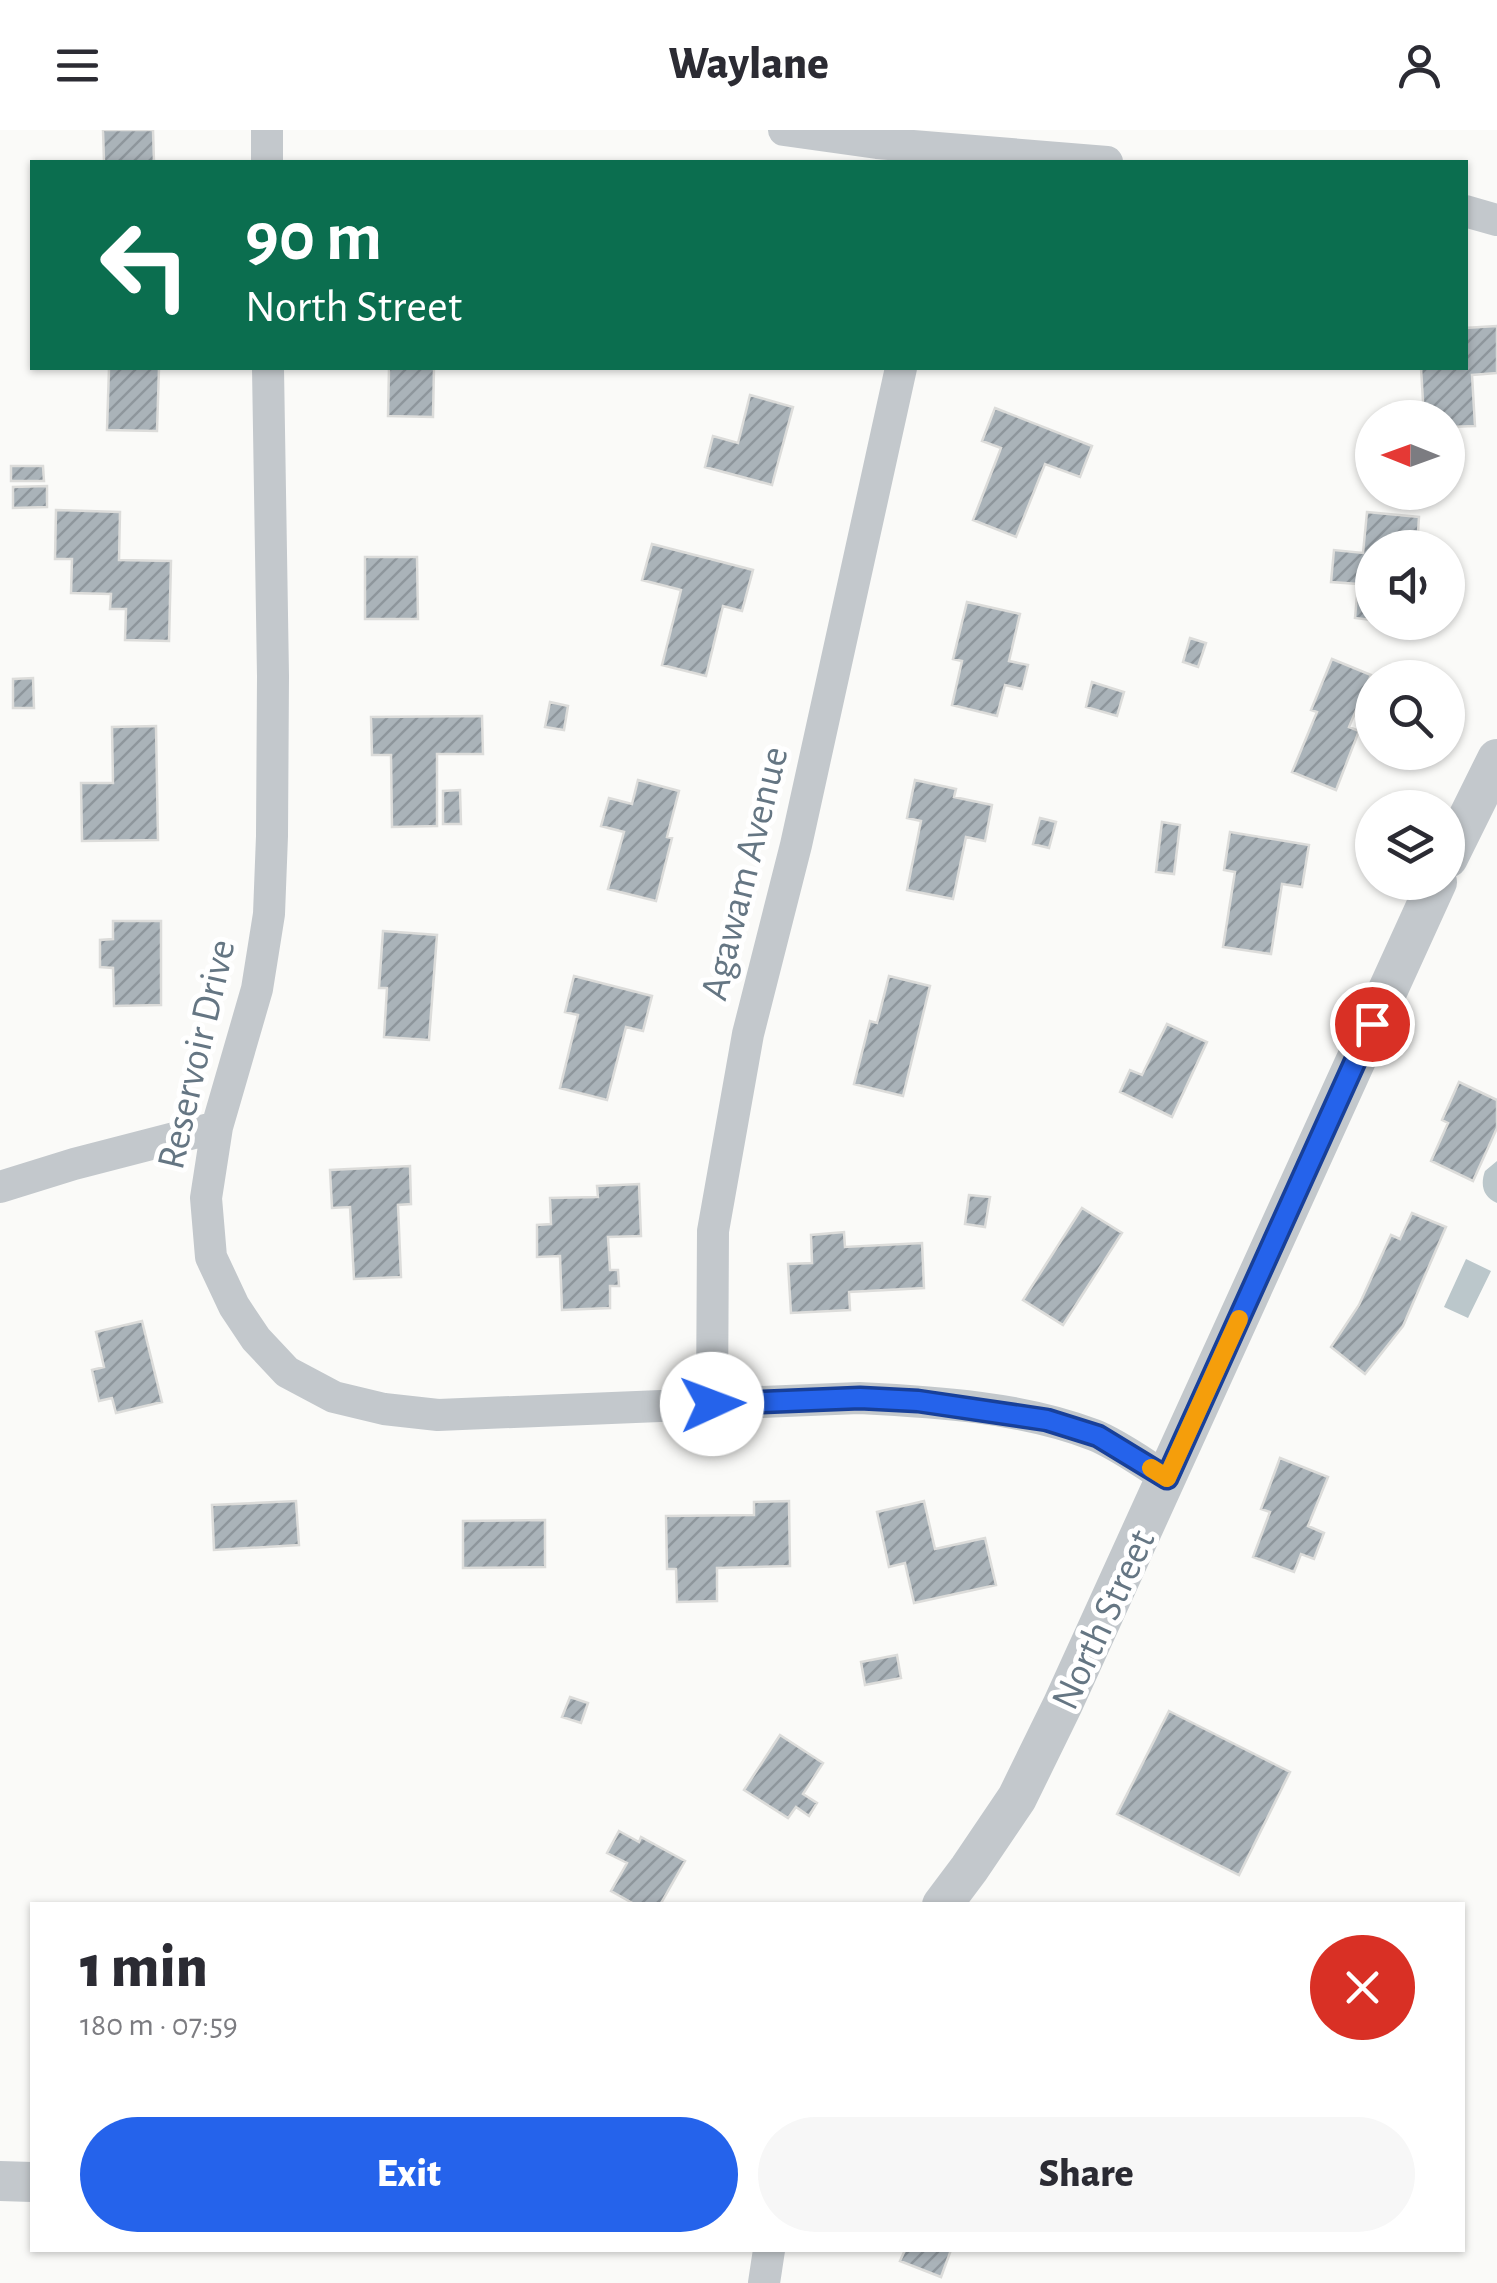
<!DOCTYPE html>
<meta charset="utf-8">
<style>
body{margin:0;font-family:"Alegreya Sans",sans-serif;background:#f7f7f7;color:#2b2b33;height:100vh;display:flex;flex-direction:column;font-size:38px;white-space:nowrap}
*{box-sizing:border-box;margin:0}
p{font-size:32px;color:#7c7c81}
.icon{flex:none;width:55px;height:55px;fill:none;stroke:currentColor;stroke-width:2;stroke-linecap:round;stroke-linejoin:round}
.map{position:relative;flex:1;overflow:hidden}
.drawer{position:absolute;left:30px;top:1772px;width:1435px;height:350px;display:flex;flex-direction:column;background:#fff;border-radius:0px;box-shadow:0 2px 8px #0004}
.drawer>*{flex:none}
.top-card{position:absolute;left:30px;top:30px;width:1438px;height:210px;border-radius:0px;box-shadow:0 2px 8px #0004;background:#0b6e4f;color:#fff;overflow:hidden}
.needle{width:65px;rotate:271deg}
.fabs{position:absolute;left:1355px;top:270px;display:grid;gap:20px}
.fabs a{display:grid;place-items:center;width:110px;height:110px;border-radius:50%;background:#fff;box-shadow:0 2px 8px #0004;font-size:50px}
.pin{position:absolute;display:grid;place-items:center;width:85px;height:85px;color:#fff;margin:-42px;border:5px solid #fff;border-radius:50%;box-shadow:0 2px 10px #0007}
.me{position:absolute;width:110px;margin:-55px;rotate:88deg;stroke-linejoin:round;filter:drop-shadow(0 0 8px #0008)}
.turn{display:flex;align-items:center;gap:35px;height:210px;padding:0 50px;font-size:45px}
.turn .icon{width:130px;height:130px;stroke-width:2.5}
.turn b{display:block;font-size:70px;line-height:85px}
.round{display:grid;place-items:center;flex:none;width:105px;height:105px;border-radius:52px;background:#f7f7f7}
.head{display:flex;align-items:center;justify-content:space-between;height:170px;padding:0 50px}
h1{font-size:60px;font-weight:800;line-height:75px}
.button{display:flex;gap:20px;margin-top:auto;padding:20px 50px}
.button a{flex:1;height:115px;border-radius:60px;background:#2563eb;color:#fff;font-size:40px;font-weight:800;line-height:115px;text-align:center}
.button a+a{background:#f7f7f7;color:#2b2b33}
header{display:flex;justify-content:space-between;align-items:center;height:130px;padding:0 50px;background:#fff;font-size:45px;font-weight:800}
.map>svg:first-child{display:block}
.water{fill:#bbc7cb}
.building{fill:url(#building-hatch);stroke:#dcdcda;stroke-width:2.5}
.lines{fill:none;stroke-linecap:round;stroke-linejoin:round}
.minor{stroke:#c3c8cc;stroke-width:32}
.tertiary{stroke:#c3c8cc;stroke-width:40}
.route-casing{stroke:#184099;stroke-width:25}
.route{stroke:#2563eb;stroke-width:18}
.slow{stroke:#f59e0b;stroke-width:18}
.labels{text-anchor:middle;stroke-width:10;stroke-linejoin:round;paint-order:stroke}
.street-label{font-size:40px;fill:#657683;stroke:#fff}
</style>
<header><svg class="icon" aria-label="menu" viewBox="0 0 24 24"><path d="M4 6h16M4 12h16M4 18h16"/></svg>Waylane<svg class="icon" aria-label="person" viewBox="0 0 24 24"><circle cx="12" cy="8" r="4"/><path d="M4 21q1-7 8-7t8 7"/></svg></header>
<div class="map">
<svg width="1497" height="2153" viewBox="0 0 1497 2153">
<defs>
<pattern id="building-hatch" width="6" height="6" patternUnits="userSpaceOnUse" patternTransform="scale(2.5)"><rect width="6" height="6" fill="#aab3b9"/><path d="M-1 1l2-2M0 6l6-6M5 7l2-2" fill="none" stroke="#8e969c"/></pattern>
</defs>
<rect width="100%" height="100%" fill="#fafaf8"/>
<path class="water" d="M1497,1031V1073C1483,1067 1480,1055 1485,1041Z
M1466,1129L1491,1141L1468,1188L1444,1177Z"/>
<path class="building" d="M103,0H153L154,32H104Z
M1497,196V243L1472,245L1475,296L1448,297V288H1424L1421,238H1465V198Z
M109,238H159L157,301L107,300Z
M389,238H434L433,287L388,286Z
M750,265L793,277L772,355L705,337L713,306L738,313Z
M995,278L1092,316L1080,347L1045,334L1016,407L973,390L1001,318L982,311Z
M11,336H43L44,351H11Z
M47,356V377L13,378V357Z
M56,380L120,382L119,430L171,431L169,511L125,510L126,479H110L111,464L71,463L72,429H55Z
M1367,382L1419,387L1417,418H1372V490L1355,488L1358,454L1331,452L1334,420L1363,423Z
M652,414L753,440L742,481L723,476L706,546L662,535L681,460L642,450Z
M365,427H417L418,489H365Z
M967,472L1020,484L1009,531L1028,535L1022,559L1005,555L997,586L952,575L962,531L953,529Z
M1190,508L1206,513L1198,537L1183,532Z
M1332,529L1371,545L1349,597L1359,601L1336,660L1292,642L1317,582L1311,580Z
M33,548L34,578H13V549Z
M1092,552L1124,562L1117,586L1086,577Z
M550,572L568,576L564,600L545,597Z
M482,586L483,624H437V696L392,697L391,625H372L371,587Z
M156,596L158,710L82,711L81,653H113L112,597Z
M638,650L679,661L667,707L672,708L656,771L608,759L624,702L601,696L609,668L632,674Z
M915,650L956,659L954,667L992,675L985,711L966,707L953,769L907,760L921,691L907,688Z
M460,660L461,694H443V661Z
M1040,688L1056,692L1049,718L1033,714Z
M1162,692L1180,695L1174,744L1156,742Z
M1230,702L1309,715L1302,757L1282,754L1271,824L1223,817L1235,742L1224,740Z
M113,791H161V875L114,876L113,838L100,837V810L113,809Z
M383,801L437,805L429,910L384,907L387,858H379Z
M574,846L652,866L643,901L626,897L607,970L560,958L578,885L565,882Z
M889,846L930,856L903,966L854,954L870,891L877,893Z
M1167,894L1207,912L1172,987L1120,962L1130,940L1142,945Z
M1459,952L1497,970V998L1473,1051L1431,1031L1448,993L1442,990Z
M410,1036L411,1074L398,1075L401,1147L354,1149L350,1077L332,1078L330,1040Z
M639,1054L641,1106L608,1107L610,1140H618L619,1156H610V1178L562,1180L560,1126L537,1127V1095L551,1094L550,1068L598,1067L597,1056Z
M969,1065L990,1067L985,1097L965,1094Z
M1082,1078L1122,1103L1063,1195L1023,1170Z
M1412,1083L1446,1097L1403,1196L1365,1244L1331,1217L1359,1175L1391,1105L1400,1109Z
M844,1102L845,1117L922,1113L924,1158L849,1162L850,1180L791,1183L788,1134L812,1133L811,1105Z
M142,1191L162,1272L116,1283L112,1268L99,1271L92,1240L104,1237L96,1202Z
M1280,1328L1328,1347L1308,1396L1324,1403L1314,1429L1301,1424L1294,1442L1253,1427L1270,1382L1261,1379Z
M296,1371L299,1415L214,1420L212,1375Z
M789,1371L790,1436L717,1438V1471L677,1472L676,1439H667L666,1386L754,1385V1372Z
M924,1371L935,1419L985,1408L996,1455L914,1473L905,1433L889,1437L877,1382Z
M545,1390V1437L463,1438V1391Z
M897,1525L901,1548L865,1555L861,1532Z
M570,1567L588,1573L581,1593L562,1587Z
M1169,1581L1290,1642L1239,1745L1117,1684Z
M780,1605L823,1633L803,1664L817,1673L809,1686L796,1677L788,1688L744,1660Z
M619,1701L639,1712L641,1707L685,1731L660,1775H636L611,1761L627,1733L607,1723Z
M905,2120H951L941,2147L900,2131Z"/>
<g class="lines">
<path class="minor" d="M784,0L877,13L1107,32
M267,32V0
M1465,81L1497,90
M268,238L273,546L272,706L269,784L257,859L217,997L206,1068L211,1127L234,1176L256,1209L287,1242L334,1267L384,1279L438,1285L859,1268C936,1272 1022,1277 1094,1305C1119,1315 1144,1334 1167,1348
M0,1057L74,1034L217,997
M712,1274L713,1101L748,904L796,715L901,238
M764,2153L769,2120"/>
<path class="tertiary" d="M1448,728L1497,629
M942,1775L969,1739L1017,1668L1063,1574L1437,752
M0,2051L32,2052"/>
</g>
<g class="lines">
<g class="route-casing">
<path id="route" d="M712,1274L860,1268L918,1271L1047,1290L1098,1306L1167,1348L1372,894"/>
</g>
<use href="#route" class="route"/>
<path class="slow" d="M1151,1338L1167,1348L1239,1189"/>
</g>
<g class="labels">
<g class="street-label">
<text transform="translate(743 743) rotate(-76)" y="14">Agawam Avenue</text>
<text transform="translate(195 924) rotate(-77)" y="14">Reservoir Drive</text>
<text transform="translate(1102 1489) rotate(-65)" y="14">North Street</text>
</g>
</g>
</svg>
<div class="fabs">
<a><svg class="needle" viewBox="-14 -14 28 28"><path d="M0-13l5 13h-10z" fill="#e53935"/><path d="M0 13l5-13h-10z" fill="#7c7c81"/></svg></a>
<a><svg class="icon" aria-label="sound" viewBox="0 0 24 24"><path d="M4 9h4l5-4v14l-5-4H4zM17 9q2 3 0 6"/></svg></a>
<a><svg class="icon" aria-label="search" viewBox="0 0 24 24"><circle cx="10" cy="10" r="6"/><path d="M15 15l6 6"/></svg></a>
<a><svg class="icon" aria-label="layers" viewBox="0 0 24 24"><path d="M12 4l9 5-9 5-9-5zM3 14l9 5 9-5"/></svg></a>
</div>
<div class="pin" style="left:1372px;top:894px;background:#d93025"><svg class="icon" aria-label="arrive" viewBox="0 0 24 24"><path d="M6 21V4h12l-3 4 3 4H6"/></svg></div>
<svg class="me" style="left:712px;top:1274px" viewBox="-20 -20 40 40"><circle r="19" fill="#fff"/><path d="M0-13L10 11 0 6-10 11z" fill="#2563eb"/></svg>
<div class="top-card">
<div class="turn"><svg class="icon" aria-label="left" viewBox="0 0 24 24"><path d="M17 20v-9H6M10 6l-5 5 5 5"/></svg><div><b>90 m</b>North Street</div></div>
</div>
<section class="drawer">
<div class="head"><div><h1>1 min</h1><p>180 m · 07:59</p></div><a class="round" style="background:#d93025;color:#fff"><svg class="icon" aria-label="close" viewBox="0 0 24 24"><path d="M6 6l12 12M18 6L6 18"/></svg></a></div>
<div class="button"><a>Exit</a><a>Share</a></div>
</section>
</div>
